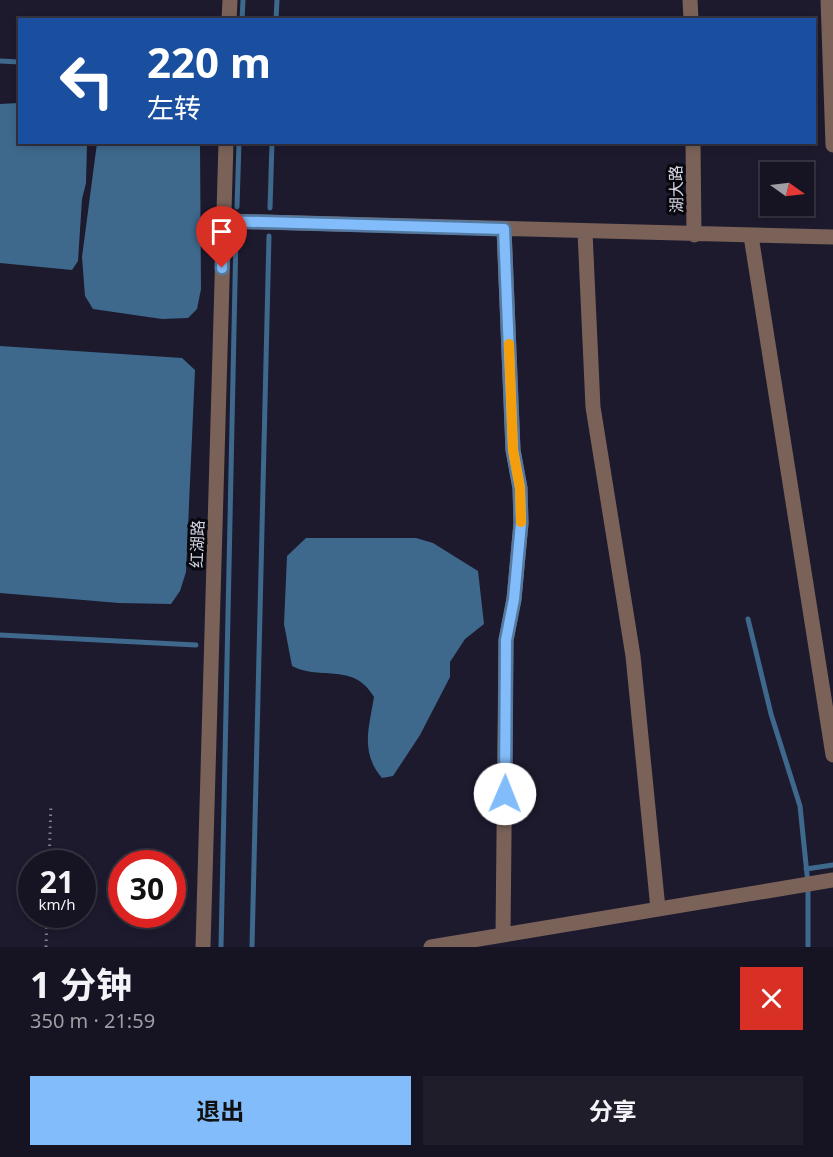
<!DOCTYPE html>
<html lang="zh">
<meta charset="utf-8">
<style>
body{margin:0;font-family:"Noto Sans","Noto Sans SC",sans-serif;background:#1f1d2a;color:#f1f3f6;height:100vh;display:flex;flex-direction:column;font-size:22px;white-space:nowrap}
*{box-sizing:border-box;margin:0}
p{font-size:20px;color:#9e9ea5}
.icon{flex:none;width:33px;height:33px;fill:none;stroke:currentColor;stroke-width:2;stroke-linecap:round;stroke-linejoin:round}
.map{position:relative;height:947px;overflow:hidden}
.side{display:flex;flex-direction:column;background:#161422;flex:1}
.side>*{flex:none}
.banner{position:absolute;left:18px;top:18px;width:798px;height:126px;border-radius:0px;box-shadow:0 3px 9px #0003,0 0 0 2px #353340;background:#1a4fa0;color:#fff;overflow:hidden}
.needle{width:39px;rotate:104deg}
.controls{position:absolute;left:760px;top:162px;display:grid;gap:12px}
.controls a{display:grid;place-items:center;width:54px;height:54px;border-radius:0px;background:#161422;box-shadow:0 3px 9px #0003,0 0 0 2px #353340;font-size:30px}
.speed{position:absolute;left:18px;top:850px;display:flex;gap:12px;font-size:30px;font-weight:700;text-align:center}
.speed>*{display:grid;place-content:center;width:78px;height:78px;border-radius:50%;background:#161422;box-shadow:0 3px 9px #0003,0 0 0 2px #353340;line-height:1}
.speed small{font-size:15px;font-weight:400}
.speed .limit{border:9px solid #d22;background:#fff;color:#111}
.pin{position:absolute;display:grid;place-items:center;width:51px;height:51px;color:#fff;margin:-62px -26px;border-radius:50% 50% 50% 0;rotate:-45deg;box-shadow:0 0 6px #0007}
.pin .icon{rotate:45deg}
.me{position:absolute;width:66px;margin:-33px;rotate:1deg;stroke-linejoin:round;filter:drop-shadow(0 0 4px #0008)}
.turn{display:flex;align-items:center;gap:21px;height:126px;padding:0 30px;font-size:27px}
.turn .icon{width:78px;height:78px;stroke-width:2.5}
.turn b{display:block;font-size:42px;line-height:51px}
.round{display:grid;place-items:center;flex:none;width:63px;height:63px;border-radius:0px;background:#1f1d2a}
.summary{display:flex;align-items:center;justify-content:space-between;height:102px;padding:0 30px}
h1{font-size:36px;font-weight:700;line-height:45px}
.button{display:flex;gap:12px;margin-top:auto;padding:12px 30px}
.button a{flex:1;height:69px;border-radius:0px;background:#82bcfa;color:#111;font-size:24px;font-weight:700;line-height:69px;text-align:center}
.button a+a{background:#1f1d2a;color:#f1f3f6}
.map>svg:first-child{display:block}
.water{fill:#3e698d}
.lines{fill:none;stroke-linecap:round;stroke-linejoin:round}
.stream{stroke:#3e698d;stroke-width:5}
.path{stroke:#828091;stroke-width:3;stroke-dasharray:1.5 4.5;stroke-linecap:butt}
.minor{stroke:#7a6259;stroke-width:15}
.route-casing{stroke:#547aa2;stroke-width:15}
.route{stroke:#82bcfa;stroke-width:10}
.slow{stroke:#f59e0b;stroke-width:10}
.labels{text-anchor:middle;stroke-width:6;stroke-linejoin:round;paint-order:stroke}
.street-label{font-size:16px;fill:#d7d6e4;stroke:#07070e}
</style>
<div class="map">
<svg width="833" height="947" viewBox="0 0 833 947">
<rect width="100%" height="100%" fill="#1d1a2e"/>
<path class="water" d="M19,103L20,142L87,143L86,183L82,199L78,261L72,270L0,263V104Z
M97,143H200L201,289L197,309L188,318L162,319L93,309L85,296L82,257Z
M0,346L182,358L195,370L186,572L180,591L171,604L119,603L0,593Z
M306,538H416L433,543L478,571L484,624L465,639L450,662V677L420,735L393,776L382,778C360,752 369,728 374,697C354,662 322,681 292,666L284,624L287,556Z"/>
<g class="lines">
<path class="stream" d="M242,20L243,0
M276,20L277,0
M0,61L20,62
M237,207L239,142
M270,208L272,142
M748,619L771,714L800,806L808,884V947
M0,635L196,645
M806,869L833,865
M221,947L236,235
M252,947L269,236"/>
<path class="path" d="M49,864L51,804
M46,947L47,915"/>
<path class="minor" d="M690,0L691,20
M828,0L833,145
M229,20L230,0
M693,142L694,235
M224,221L833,237
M585,232L593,407L633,656L658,909
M751,236L833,755
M503,935L506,640L514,599L521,523L520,488L513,450L504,229
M203,947L226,142
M431,947L833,880"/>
</g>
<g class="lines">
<g class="route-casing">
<path id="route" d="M222,268L224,221L504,229L513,450L520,488L521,523L514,599L506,640L505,794"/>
</g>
<use href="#route" class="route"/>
<path class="slow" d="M509,344L513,450L520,488L521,522"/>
</g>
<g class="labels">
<g class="street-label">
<text transform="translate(676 189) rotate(-91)" y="6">湖大路</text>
<text transform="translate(197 544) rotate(-88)" y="6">红湖路</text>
</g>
</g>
</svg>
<div class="controls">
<a><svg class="needle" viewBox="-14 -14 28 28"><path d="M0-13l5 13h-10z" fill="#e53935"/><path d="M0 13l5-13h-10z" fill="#9e9ea5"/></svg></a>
</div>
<div class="speed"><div>21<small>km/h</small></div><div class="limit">30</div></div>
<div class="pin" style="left:222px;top:268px;background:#d93025"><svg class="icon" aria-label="arrive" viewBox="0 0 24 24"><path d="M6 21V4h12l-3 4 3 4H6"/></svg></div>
<svg class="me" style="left:505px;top:794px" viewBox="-20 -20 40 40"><circle r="19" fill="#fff"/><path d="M0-13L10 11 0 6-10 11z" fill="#82bcfa"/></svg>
<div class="banner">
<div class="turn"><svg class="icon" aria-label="left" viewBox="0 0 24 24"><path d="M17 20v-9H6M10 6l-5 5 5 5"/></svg><div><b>220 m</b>左转</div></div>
</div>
</div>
<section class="side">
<div class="summary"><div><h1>1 分钟</h1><p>350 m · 21:59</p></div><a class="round" style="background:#d93025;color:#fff"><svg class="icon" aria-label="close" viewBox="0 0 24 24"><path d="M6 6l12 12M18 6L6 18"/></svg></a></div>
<div class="button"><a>退出</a><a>分享</a></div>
</section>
